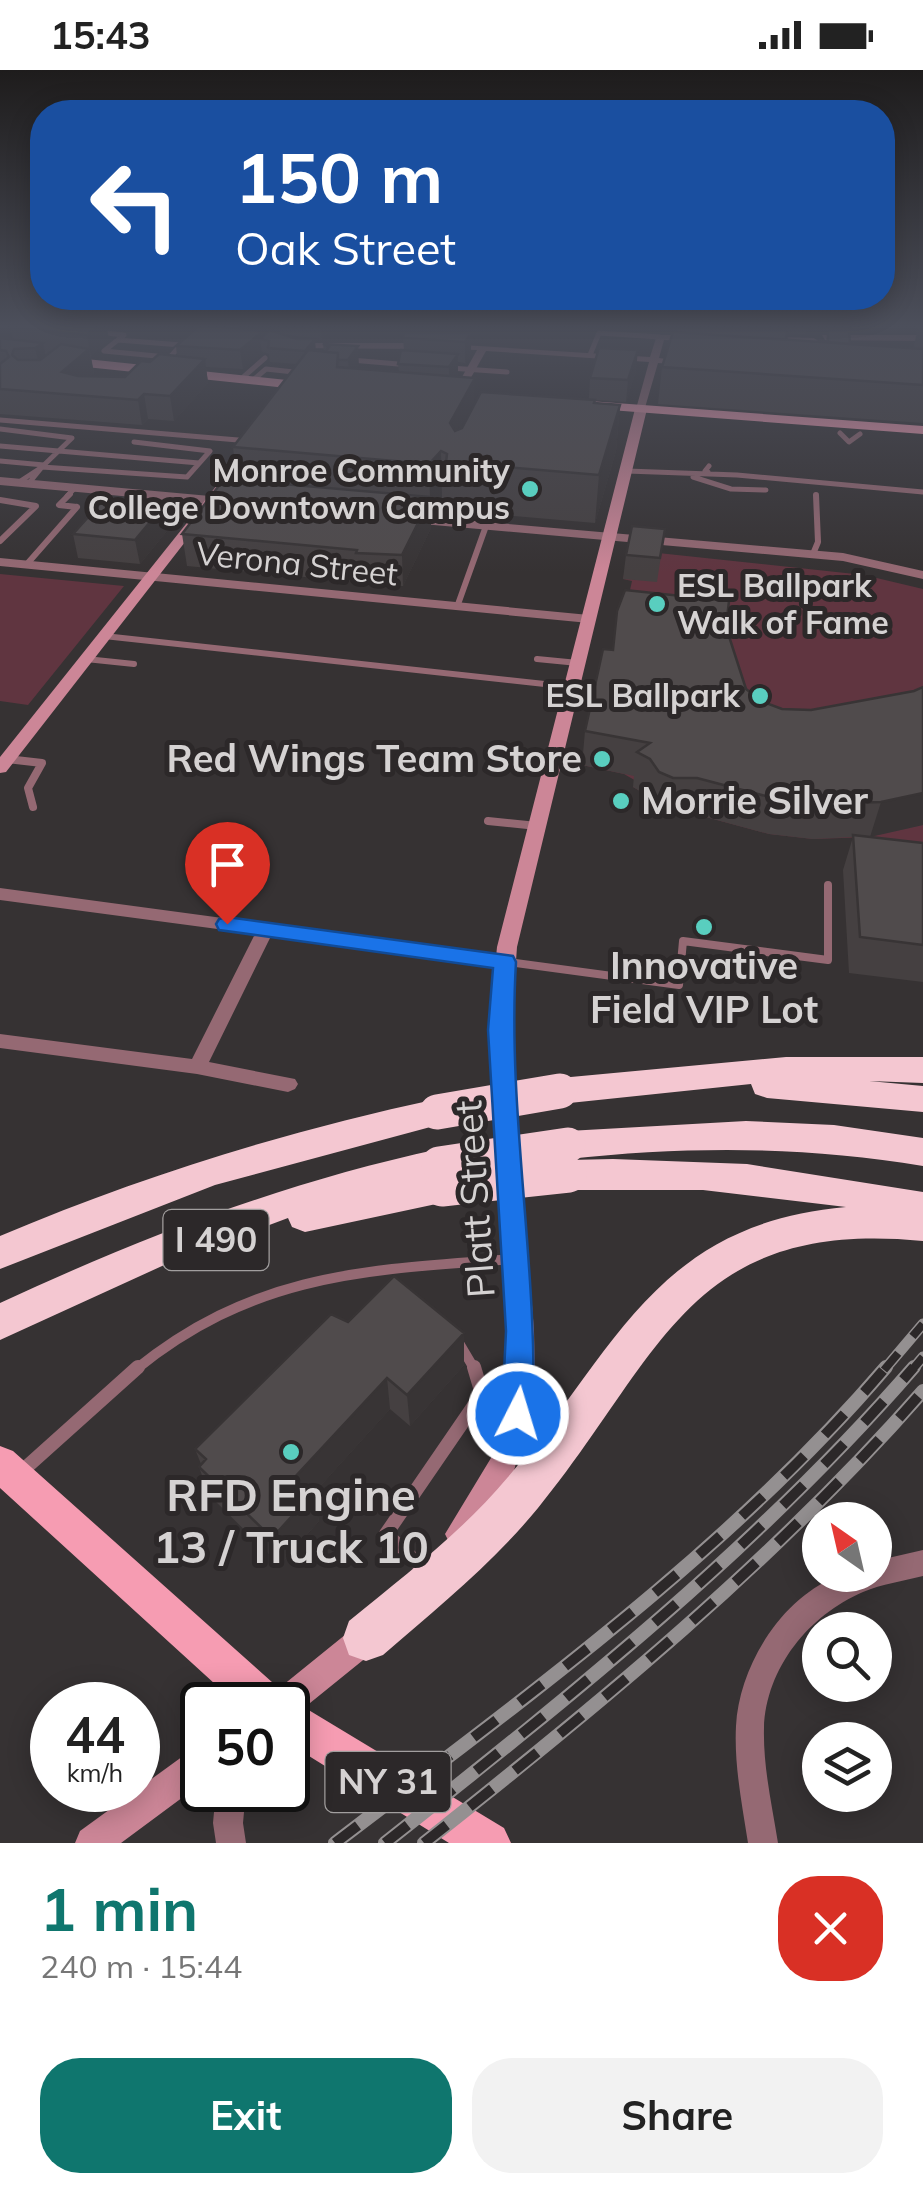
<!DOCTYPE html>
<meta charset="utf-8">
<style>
body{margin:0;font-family:Mulish,sans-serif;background:#f2f2f2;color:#222;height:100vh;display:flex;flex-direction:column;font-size:38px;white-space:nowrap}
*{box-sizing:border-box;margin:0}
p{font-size:32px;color:#767676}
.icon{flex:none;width:55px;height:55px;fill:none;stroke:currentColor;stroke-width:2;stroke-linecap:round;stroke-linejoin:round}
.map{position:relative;height:1773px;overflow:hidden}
.details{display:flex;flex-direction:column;background:#fff;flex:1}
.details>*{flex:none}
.hud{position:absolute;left:30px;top:30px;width:865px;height:210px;border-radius:40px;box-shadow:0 5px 25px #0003;background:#1a4fa0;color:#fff;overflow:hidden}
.needle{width:65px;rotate:326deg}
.tools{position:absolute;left:802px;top:1432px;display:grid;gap:20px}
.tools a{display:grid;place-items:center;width:90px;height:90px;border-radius:50%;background:#fff;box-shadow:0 5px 25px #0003;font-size:50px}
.speed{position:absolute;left:30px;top:1612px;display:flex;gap:20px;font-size:50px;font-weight:700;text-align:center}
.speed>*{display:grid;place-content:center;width:130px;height:130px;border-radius:50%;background:#fff;box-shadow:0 5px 25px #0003;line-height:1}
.speed small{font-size:25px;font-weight:400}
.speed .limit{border:5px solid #111;border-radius:15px;background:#fff;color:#111}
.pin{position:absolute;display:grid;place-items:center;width:85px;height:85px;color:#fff;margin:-102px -42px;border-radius:50% 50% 50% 0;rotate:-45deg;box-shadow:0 0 10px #0007}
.pin .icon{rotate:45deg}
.me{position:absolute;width:110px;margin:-55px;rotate:5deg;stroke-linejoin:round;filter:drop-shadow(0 0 8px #0008)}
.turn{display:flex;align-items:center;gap:35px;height:210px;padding:0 40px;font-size:45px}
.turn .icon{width:130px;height:130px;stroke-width:2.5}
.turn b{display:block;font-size:70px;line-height:85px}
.round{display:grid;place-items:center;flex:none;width:105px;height:105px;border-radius:40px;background:#f2f2f2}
.headline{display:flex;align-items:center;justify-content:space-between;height:170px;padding:0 40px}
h1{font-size:60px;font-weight:700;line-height:75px;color:#0f766e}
.primary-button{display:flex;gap:20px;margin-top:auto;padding:20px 40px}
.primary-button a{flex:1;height:115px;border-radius:40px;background:#0f766e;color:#fff;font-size:40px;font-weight:700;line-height:115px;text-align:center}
.primary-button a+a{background:#f2f2f2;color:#222}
.status{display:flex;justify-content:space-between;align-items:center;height:70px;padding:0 50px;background:#fff;direction:ltr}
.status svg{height:28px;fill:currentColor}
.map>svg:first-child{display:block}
.green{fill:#603540}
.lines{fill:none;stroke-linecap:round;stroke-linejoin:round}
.service-far4{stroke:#956973;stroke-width:5}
.service-far3{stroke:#956973;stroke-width:6}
.service-far2{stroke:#956973;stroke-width:8}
.service-far1{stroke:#956973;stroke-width:10}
.service{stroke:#956973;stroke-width:14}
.minor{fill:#956973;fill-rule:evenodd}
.tertiary{fill:#956973;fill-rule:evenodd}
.secondary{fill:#cc8697;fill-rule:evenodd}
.primary{fill:#f69cb2;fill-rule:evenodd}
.motorway{fill:#f4c7d1;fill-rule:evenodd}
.rail-far1-casing{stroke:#949091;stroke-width:11}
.rail-casing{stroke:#949091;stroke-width:14}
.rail-far1{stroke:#2c2829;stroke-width:8;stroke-dasharray:22;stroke-linecap:butt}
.rail{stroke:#2c2829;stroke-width:10;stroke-dasharray:29;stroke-linecap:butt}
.motorway-bridge{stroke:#f4c7d1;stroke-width:35}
.wall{fill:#454041}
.shaded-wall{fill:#383435}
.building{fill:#504b4c;stroke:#383435;stroke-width:2.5}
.route{fill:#1a73e8;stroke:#114b97;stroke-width:2.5}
.poi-dot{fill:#59cebf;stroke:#2c2829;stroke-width:4}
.labels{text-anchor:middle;stroke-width:10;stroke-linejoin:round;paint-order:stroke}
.far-poi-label{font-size:32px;font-weight:bold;fill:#d5d2d2;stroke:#2c2829;text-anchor:end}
.far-street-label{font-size:32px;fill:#d5d2d2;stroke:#2c2829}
.shield{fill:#2c2829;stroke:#a29f9f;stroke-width:2.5}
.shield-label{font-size:35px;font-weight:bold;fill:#d5d2d2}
.poi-label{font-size:38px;font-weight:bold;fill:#d5d2d2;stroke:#2c2829;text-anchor:end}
.street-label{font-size:38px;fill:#d5d2d2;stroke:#2c2829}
.near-poi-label{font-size:45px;font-weight:bold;fill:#d5d2d2;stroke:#2c2829}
</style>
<div class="status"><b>15:43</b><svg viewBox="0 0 49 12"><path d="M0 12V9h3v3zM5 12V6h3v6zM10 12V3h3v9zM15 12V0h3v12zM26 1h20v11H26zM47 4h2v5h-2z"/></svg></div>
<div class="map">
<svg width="923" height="1773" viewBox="0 0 923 1773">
<rect width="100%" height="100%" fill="#363233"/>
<path class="green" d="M630,480L864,505L923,519V785L880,780L870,767L813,769L769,764L691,743H668L650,733L649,726L633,717L638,712L624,704L582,695L609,614L632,511L623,509Z
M0,504L124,516L28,635L0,631Z"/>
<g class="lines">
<path class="service-far4" d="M0,254H5
M98,262L124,265L104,281L167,287
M118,270L181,275L170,287
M590,285L599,263L660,267
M351,290L410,295
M450,298L507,302
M240,310L265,288
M252,311L266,299L303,303
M0,350L250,371
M0,359L72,368L44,395L0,391
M840,363L849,372L860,364
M0,376L199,393
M42,397L187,407L210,381L134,372
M627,401L737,405L923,422
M708,402L705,401L709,396
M693,407L731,419L766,420
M19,412L42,397L29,413
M67,426L75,418"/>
<path class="service-far3" d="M70,424L59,435L77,437
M0,430L36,436L0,471
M433,451L441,435
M813,484L818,472L816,425
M27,494L77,437
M457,537L486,456
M104,566L572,617
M86,589L134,594
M537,589L578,593"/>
<path class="service-far2" d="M7,689L42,693L28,718L33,737
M488,751L537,756
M227,854L248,809
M508,892L679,915L683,871L828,890V815"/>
<path class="service-far1" d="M459,1273L475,1300
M135,1300C255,1203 365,1200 512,1189"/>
<path class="service" d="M474,1297L482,1324L515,1342
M21,1402L138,1297
M427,1502L386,1464L482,1324"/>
<path class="minor" d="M220,254H231L265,266L258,268Z
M657,265H695L699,268L695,271L664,270L659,288L688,292L684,295L658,293L644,341L636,339L649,292L486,281L460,327L452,325L477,280L450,279L447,274L650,287Z
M822,265H923V271L825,270Z
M776,267L814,268L818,271L814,274L773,272Z
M296,273H424L428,276L424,279L293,278Z
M0,488L589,545L595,549L589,553L0,496Z
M0,818L505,886L514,892L505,898L271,866L209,992L295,1009L298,1014L295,1019L288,1022L197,1004L0,978V964L192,989L255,864L0,830Z
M923,1480V1506C903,1511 882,1514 863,1522C809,1545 766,1598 764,1658C763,1697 772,1735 778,1773H748C742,1734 734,1695 736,1656C739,1598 780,1529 836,1507C847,1502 863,1505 875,1505V1491Z
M216,1720H246L243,1753L246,1773H216L213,1753Z"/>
<path class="tertiary" d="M0,407L232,428L238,432L232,436L0,415Z
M405,445L843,483L923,501V509L843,491L400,452V446Z"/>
<path class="secondary" d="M641,336L647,339L517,877L511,960L534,1261L535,1327L513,1404L470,1474L460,1479L450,1474L445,1464L491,1388L507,1327L508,1261L489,960L497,877L635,339Z
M249,375L259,377L6,702L0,703V687Z
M367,1551L378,1556L383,1567L378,1578L294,1646L288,1649V1635H267L272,1624L356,1556Z
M202,1676V1713L121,1773H75L80,1761L190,1681Z"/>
<path class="primary" d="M0,280L315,313L322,317L315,321L0,288Z
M589,331L923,356V364L584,338V332Z
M0,1376L13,1381L282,1621L286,1630L302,1636L504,1758L511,1773H449L288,1673V1635H238L0,1418Z"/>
<path class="motorway" d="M786,987H923V1013L869,1011L923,1016V1042L767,1028L755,1024L751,1014L560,1034L548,1030L543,1021L548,1012L560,1008Z
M437,1029L449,1032L454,1042L449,1052L215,1115L0,1199V1166C142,1106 287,1061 437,1029Z
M746,1051L834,1055L923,1068V1096C804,1076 688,1076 568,1089L556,1085L551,1075L556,1065L568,1061Z
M439,1079L451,1084L457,1094L447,1106L455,1108L460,1119L455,1130L305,1162L292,1157L288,1148L173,1191L0,1270V1233C142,1167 286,1112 439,1079Z
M613,1089L747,1094L923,1122V1171C688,1148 662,1286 538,1438C493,1493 437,1538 383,1585L366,1591L349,1585L343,1568L349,1551C404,1506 462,1462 508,1407C617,1279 655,1154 846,1137L703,1120H569L556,1115L551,1105L556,1095L569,1090Z"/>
<g class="rail-far1-casing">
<path id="rail-far1" d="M884,1300L923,1254
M912,1300L923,1287"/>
</g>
<g class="rail-casing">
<path id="rail" d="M335,1773C527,1626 728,1482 886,1297
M385,1773C572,1625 757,1478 914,1297
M424,1773C601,1633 774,1491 923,1321"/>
</g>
<use href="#rail-far1" class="rail-far1"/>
<use href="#rail" class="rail"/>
<path class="motorway-bridge" d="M437,1042L560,1021
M439,1094L568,1075
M442,1119L569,1105"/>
</g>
<path class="wall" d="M10,254H106L109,269L91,286L94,304L91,306L125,307L150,292L177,286L176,276L263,261V266L280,264L279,254H329L330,260L322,269L280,264L315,281L324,282L323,274L358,276V299L399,302L398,294L404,280L403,268L471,263V284L465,293L458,292L457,306L474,334L589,329L590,308L636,301L626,332L595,330V333L620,335L616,381L595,453L446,440V431L442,428L431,441V458L403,516L358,515V512L187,496L182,464L237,410L233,377L297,294L270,292L269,284L262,282L243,299L206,297L208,313L174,351L148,349L142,355L0,344V268L13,270Z
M705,254H818L805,264L787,263L786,270L826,272L828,260H826V254H848L846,260L850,274L915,278L914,275L919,254H923V353L658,334L662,297L705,258Z
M171,456L140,494L78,488L73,464Z
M665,459L657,512L623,509L626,485Z
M726,557L746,619L763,632L782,639L811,640L914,621L923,617V755L868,767L923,773V912L849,903L843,800L853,767L813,769L769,764L691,743H668L654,737L645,724L633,717L634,706L582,695L585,661L613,580Z
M348,1252L464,1295L410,1356L390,1339L313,1424L319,1451L280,1495L209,1425L199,1397L201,1394L195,1379Z"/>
<path class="shaded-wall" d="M100,254H106L109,269L91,286L87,265Z
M322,254H329L330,260L322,269L320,256Z
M807,254H818L805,264Z
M263,261L264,270L260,269L262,282L243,299L240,280Z
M471,263V284L465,293V272Z
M315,269L316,283L307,295L305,281Z
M43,273L48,297L41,303L35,278Z
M358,276L359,297L350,311L348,290Z
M89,279L94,304L70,324L62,302Z
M638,280L636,301L626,332L628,310Z
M458,284V305L449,318V297Z
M205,289L208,313L174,351L170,326Z
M475,308L474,352L454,392L450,353Z
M144,324L148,349L142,355L138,330Z
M620,335L616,381L595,453L599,405Z
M441,381L442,428L431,441V458L403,516L402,485L430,429L429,394Z
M166,433L171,456L140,494L135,470Z
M923,723V755L870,767L881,732Z
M464,1263V1295L410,1356L407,1325Z
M387,1308L390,1339L313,1424L319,1451L280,1495L272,1468L295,1407Z"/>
<path class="building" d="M14,254H100L87,265L10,257Z
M200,255L263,261L240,280L176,276Z
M677,258L787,260L786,270L676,262Z
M269,260L297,269H315L305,281L268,278L269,271L260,269Z
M828,260H849L850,274L828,272Z
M673,262L923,279V315L662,297Z
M404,263H471L465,272L403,268Z
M0,268L43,273L35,278L14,279L12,285L18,290H40L61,274L89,279L62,302L78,306L125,307L141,291L150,292L159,284L205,289L170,326L144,324L138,330L0,319V294L9,287L6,281L0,280Z
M323,274L358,276L348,290H338V283L325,282L329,277Z
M599,278L638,280L628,310L590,308Z
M308,280L338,283L337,297L475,308L450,353L455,361L462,358L481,322L595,330L594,333L620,335L599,405L446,392L447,384L441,381L429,394L233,377Z
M401,280L458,284L449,297L398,294Z
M224,409L431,427L402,485L356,483L357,480L182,464Z
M106,427L166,433L135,470L73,464Z
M632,456L665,459L660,488L626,485Z
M625,520L729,531L726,557L746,619L763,632L782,639L811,640L914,621L923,617V723L881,732L822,734L777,729L697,708H673L659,702L650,689L637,682L650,673L585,661L603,579L613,580L617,541Z
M853,765L923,773V875L860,867Z
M394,1206L464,1263L407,1325L387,1308L295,1407L313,1423L272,1468L199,1397L206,1389L195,1379L331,1244L348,1252Z"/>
<linearGradient id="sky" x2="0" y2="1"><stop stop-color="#1e1c1c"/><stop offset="0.51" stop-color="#4c4f5b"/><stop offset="1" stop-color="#4c4f5b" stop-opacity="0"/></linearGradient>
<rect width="923" height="502" fill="url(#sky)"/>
<path class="route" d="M227,847L513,886L516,892C507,1043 538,1193 533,1344L529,1354L518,1359L506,1354L502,1344L506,1261L488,960L493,898L219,860L216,854L219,849Z"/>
<g class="poi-dot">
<circle cx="530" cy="419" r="10"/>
<circle cx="657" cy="534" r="10"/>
<circle cx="760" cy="626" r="10"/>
<circle cx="602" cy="689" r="10"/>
<circle cx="621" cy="731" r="10"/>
<circle cx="704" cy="857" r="10"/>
<circle cx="291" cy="1382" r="10"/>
</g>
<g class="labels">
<g class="far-poi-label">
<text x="510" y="412">Monroe Community<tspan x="510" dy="37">College Downtown Campus</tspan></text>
<text x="677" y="527" text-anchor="start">ESL Ballpark<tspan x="677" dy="37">Walk of Fame</tspan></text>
<text x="740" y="637">ESL Ballpark</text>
</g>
<g class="far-street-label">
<text transform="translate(297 494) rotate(6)" y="11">Verona Street</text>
</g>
<g class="shield">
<rect x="163.5" y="1140" width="105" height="60" rx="8"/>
<rect x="325.5" y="1682" width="125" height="60" rx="8"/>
</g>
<g class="shield-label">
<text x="216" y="1182">I 490</text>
<text x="388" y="1724">NY 31</text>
</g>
<g class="poi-label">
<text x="582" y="702">Red Wings Team Store</text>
<text x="641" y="744" text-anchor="start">Morrie Silver</text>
<text x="704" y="909" text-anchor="middle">Innovative<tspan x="704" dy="44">Field VIP Lot</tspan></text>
</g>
<g class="street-label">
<text transform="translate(475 1129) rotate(-94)" y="13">Platt Street</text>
</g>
<g class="near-poi-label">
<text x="291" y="1441">RFD Engine<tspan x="291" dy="52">13 / Truck 10</tspan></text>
</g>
</g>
</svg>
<div class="tools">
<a><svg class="needle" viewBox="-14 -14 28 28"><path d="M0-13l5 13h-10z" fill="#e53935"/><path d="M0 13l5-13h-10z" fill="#767676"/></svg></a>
<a><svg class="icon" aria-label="search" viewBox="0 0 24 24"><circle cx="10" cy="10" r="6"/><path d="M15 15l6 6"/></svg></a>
<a><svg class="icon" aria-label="layers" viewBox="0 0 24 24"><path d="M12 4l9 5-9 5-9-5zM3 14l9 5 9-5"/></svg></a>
</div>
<div class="speed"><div>44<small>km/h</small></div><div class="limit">50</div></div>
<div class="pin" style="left:227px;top:854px;background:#d93025"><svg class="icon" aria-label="arrive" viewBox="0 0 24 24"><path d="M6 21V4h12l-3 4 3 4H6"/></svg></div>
<svg class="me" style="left:518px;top:1344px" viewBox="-20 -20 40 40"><circle r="17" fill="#1a73e8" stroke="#fff" stroke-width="3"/><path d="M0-11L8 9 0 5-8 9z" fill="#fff"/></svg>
<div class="hud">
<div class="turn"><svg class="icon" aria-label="left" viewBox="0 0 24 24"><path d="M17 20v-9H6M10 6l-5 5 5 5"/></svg><div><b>150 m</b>Oak Street</div></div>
</div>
</div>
<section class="details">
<div class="headline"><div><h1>1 min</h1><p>240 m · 15:44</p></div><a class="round" style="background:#d93025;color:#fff"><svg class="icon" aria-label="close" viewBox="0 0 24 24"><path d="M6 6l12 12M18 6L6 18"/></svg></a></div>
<div class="primary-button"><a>Exit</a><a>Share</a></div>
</section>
